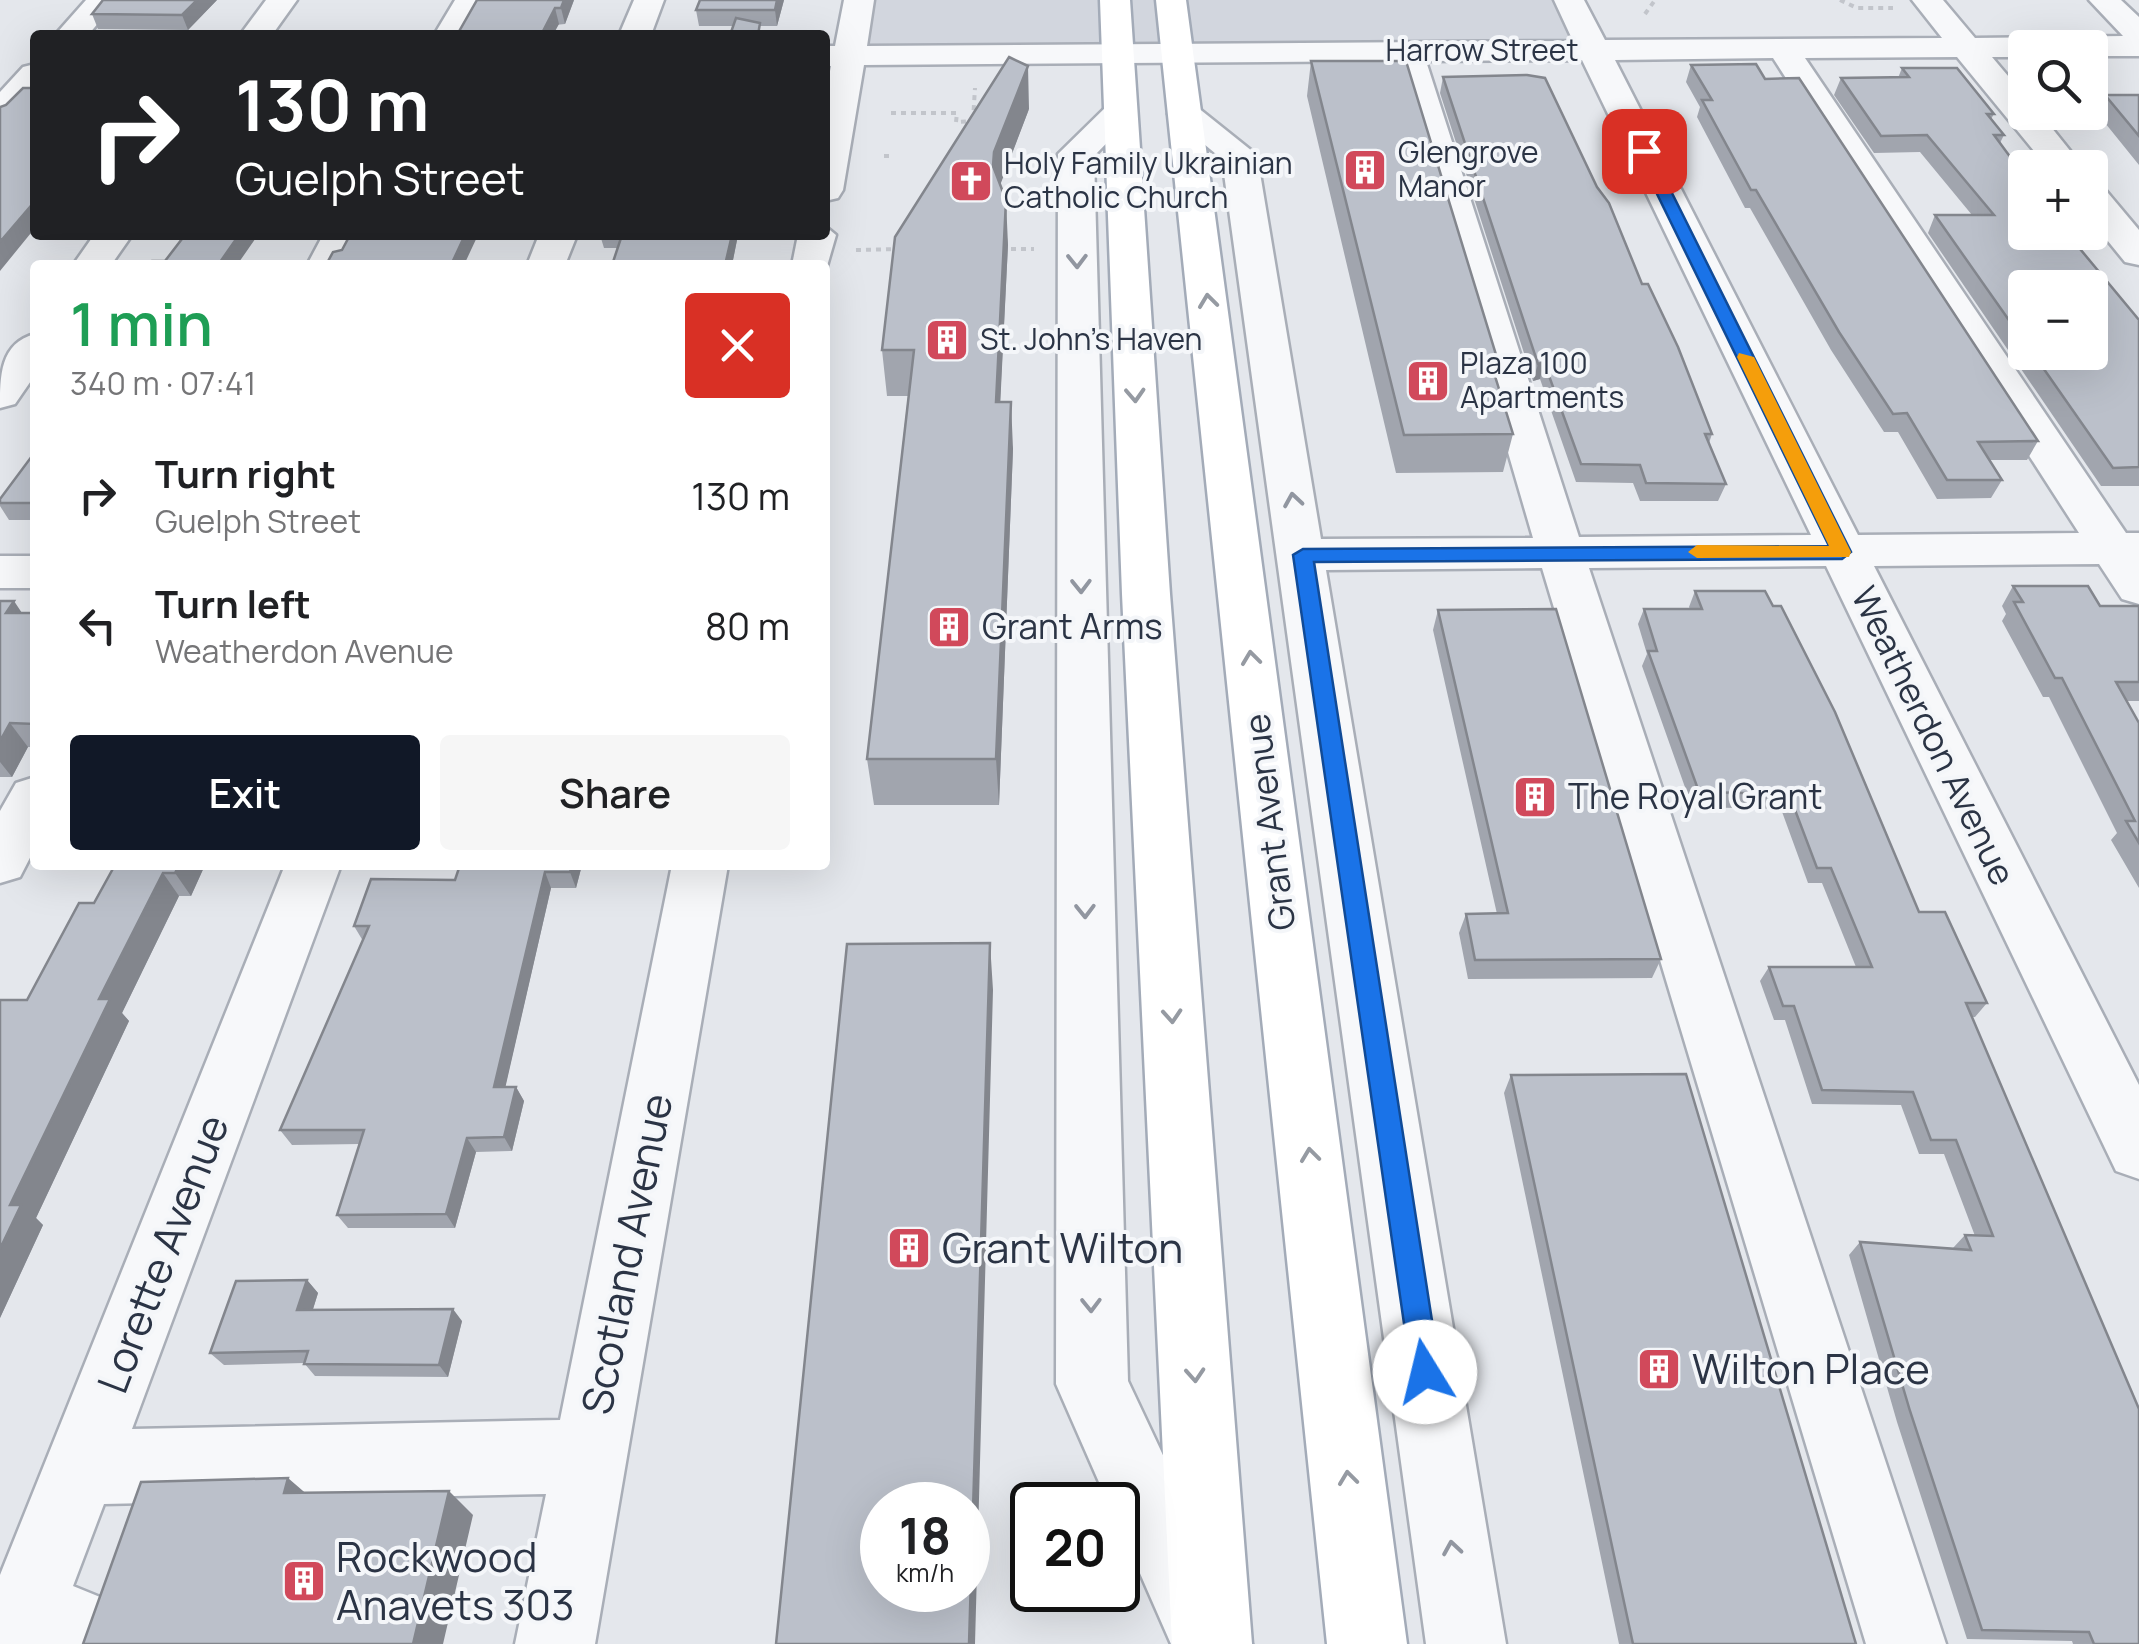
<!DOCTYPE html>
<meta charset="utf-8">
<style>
body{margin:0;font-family:Manrope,sans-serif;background:#f6f6f6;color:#202124;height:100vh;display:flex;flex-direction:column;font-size:38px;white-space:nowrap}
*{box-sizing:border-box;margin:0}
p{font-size:32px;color:#757577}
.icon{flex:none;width:55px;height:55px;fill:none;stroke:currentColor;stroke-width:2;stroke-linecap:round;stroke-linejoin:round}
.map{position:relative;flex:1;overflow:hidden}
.details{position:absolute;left:30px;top:260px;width:800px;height:610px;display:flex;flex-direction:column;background:#fff;border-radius:10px;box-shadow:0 10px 40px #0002}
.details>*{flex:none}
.hud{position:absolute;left:30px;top:30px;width:800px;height:210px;border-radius:10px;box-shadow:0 10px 40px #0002;background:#202124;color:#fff;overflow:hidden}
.fabs{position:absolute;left:2008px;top:30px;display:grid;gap:20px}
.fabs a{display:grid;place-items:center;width:100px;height:100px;border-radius:10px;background:#fff;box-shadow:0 10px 40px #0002;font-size:50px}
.speed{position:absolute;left:860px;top:1482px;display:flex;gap:20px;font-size:50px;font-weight:700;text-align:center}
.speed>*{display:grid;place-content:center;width:130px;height:130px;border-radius:50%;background:#fff;box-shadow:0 10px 40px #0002;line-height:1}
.speed small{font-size:25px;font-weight:400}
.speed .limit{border:5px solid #111;border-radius:15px;background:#fff;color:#111}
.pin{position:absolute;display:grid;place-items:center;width:85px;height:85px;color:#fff;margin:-42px;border-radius:20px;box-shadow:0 5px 15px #0006}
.me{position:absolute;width:110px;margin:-55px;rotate:351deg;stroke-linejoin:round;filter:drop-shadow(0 0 8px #0008)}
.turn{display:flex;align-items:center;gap:35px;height:210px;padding:0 40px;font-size:45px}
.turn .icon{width:130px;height:130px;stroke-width:2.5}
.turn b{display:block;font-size:70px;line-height:85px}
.round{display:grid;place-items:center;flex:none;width:105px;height:105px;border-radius:10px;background:#f6f6f6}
.overview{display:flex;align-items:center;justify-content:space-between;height:170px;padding:0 40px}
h1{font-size:60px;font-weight:600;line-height:75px;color:#1e9e55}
.primary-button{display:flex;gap:20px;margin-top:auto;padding:20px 40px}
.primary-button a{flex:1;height:115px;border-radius:10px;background:#111827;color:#fff;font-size:40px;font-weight:600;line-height:115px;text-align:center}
.primary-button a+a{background:#f6f6f6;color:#202124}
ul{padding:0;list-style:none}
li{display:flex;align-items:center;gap:30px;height:130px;padding:0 40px}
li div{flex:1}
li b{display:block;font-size:38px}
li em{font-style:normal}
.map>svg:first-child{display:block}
.built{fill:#d2d6de}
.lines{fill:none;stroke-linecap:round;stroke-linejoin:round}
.minor-casing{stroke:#a9aeb7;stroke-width:5}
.major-casing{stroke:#a3abb8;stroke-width:5}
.path{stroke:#c2c5cb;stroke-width:4;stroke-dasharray:5 5;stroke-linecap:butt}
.minor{fill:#f7f8fa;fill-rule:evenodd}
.major{fill:#fff;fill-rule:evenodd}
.wall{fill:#a1a5ae;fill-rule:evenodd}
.shaded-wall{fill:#83868d}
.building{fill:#bbc0ca;stroke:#83868d;stroke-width:2.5;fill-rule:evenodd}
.oneway{stroke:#9196a0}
.oneway2{stroke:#959aa2}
.route{fill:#1a73e8;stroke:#114b97;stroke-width:2.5}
.slow{fill:#f59e0b}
.labels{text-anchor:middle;stroke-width:8;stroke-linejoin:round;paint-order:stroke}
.far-street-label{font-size:30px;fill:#2b3445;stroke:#f4f6f9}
.far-poi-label{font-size:30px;fill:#2b3445;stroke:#f4f6f9;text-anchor:start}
.poi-label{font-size:35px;fill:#2b3445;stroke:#f4f6f9;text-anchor:start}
.street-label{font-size:35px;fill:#2b3445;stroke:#f4f6f9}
.near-poi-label{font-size:42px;fill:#2b3445;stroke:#f4f6f9;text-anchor:start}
.near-street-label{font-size:42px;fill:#2b3445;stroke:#f4f6f9}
</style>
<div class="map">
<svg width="2139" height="1644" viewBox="0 0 2139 1644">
<rect width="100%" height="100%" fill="#e4e7ec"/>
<path class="built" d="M859,0H1569L1594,50L849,56Z"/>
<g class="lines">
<g class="minor-casing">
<path id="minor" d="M86,0H118L88,35H55Z
M266,0H297L272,35H240Z
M455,0H485L466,35H434Z
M634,0H664L651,35H619Z
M844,0H874L867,46L1573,41L1554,0H1584L1605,40L1942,38L1912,0H1943L1975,38L2123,36L2089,0H2121L2139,17V56H2090V48H2025V57H1992L2025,96V112H2039L2084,168H2048L1957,57L1805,58L2126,533H2139V604L2122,599L2099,564L1874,566L2139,1085V1179L2116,1171L1826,566L1589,568L1946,1644H1866L1542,568L1326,570L1506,1644H1426L1222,159L1168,114L1173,107H1197L1257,155L1321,539L1533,538L1394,61L864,65L843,190L838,198L825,201V96L831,66H825V46H835ZM1773,58L2079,533L1858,535L1615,60ZM1582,60L1811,535L1579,537L1426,61Z
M35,64V94L12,119L0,122V92L23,67Z
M1120,102L1132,105L1137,112L1094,156L1128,1381L1252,1644H1171L1118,1523V1505H1109L1056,1384L1058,154L1108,105Z
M2090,184L2103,187L2139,230V265L2125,262L2090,219Z
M825,226L836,235L825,273V265H792L798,235H825Z
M94,235H132L111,265H73Z
M323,235H361L345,265H307Z
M539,235H577L565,265H527Z
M35,334V375L15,404L0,408C0,376 0,343 35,334Z
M0,556H35V588H0Z
M35,777V848L20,877L0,883V811L16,783Z
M285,865H341L132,1429L560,1420L672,865H728L595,1644H515L546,1494L104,1504L73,1586L100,1597L111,1625L103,1644H0V1575Z"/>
</g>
<g class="major-casing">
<path id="major" d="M1100,0H1130L1170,594L1252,1644H1172L1122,594Z
M1156,0H1186L1407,1644H1327Z"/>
</g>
<path class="path" d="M1840,0L1857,8H1893
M1645,14L1655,0
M891,113H957L956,122L973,121
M973,120L975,88
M884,156H892
M1001,249H1034
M856,250L899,249"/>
<use href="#minor" class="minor"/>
<use href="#major" class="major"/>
</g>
<path class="wall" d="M217,0L188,30L98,29L92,14Z
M574,0L565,24L457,35Z
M700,0H784L777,26H699L696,10Z
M1311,61L1494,371L1513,434L1503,472L1396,473L1307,96Z
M1691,65L1765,79L2038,441L2027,460H1989L2002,480L1991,498L1937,499L1898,432H1884L1831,350L1750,208H1745L1697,117L1700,107L1686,82Z
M1902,68L1994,114L1991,119L2004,135L2000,143L2025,232L2139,320V486H2101L1928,233L1935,215H1972L1920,152L1874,153L1834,95L1841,78H1898ZM2025,288L2090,352H2025Z
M1443,77L1642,284L1712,434L1709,443L1726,484L1718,501H1640L1633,483L1576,482L1540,379L1533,381L1440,93Z
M2105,95H2139V165L2097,113Z
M1029,109L1000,184L1008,245L1000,402L1013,449L999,805H874L867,759L908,396H887L882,350Z
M600,235H738L732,265H612L617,248H604Z
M35,452V520H9L0,506V499Z
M2013,586L2100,606H2139V701H2127L2139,723V888L2111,840L2117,833L2049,697H2043L2002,621L2006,614L2002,606Z
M1695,591L1919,912L1987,1003L1975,1017H1972L2139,1644H2073L2072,1641L1967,1639L1897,1422L1849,1255L1860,1242L1953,1248L1965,1235L1975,1236L1944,1154H1919L1901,1105L1812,1104L1785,1020H1774L1760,981L1769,967H1856L1822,883H1808L1781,809L1692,807L1642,666L1647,654L1638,624L1644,609H1690L1689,607Z
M0,601L22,613H35V747H28L12,777H0Z
M1438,610L1661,959L1652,978L1468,979L1459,933L1466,914H1497L1433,630Z
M115,865H205L191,896H179L122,1013L129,1021L36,1218L43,1225L0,1318V1000H27L94,903Z
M582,865L576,888H551L505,1087H516L524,1101L512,1151L476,1152L455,1228H348L337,1215L360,1144L292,1145L280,1130L363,941L354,926L455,880Z
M1511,1075L1856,1644H1619L1504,1093Z
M307,1280L318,1293L313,1309L462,1321L448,1377L315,1376L304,1363L224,1365L210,1353Z"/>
<path class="shaded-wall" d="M197,0H217L188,30L182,15Z
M564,0H574L565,24L561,8Z
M777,0H784L777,26L775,10Z
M555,8L559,24L553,35H541Z
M1028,66L1029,109L996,196L993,166L994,152Z
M1006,200L1008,245L998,449L996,402Z
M35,201V228L0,271V242Z
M239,235H258L237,265H218Z
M465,235H478L464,265H451Z
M732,235H738L732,265H725Z
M1544,362L1540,379L1533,381L1538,364Z
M1011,402L1013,449L999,805L996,759Z
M14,601L30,625L6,613Z
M10,723L28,747L12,777L0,762V741Z
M179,865H205L191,896L175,873Z
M572,865H582L576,888L570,872Z
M545,872L551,888L502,1102L494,1087Z
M163,873L179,896L122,1013L129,1021L36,1218L43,1225L0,1318V1249L10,1205L99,999Z
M990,943L993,990L975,1644H969Z
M516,1087L524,1101L512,1151L504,1137Z
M467,1138L476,1152L455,1228L446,1214Z
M307,1280L318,1293L309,1322L297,1310Z
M453,1309L462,1321L448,1377L439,1365Z
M288,1478L317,1503L284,1493Z
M449,1491L473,1515L443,1644H413Z"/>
<path class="building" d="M103,0H197L182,15L92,14Z
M477,0H564L561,8H555L541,35H457Z
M700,0H777L775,10H696Z
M736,18L760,23L758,35H730Z
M1009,57L1028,66L994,152L993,166L1006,200L996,402H1011L996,759H867L914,350H882L895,237Z
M1311,61H1406L1497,358L1490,360L1513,434L1404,435Z
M1756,64L1765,79L1799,78L2038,441L1978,442L2002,480H1947L1907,413L1893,414L1839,332L1756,190H1751L1702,100H1712L1691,65Z
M1902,68H1957L1994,114H1987L2004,135H1994L2025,177V232H2066L2139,320V467L2113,468L2032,352H2090V288H2025V343L1935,215H1994L1927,135L1881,136L1841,78L1909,77Z
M1527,75L1545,78L1597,187L1609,203L1642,284H1648L1678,347L1712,434H1705L1726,484L1646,483L1640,465L1581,464L1544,362L1538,364L1443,77Z
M23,88H35V201L0,242V107L6,105Z
M2105,95H2139V136Z
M185,235H239L218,265H149L152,261H165Z
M350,235H465L451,265H326L333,252L342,250Z
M622,235H732L725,265H612Z
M35,452V503H0V499Z
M2013,586H2088L2100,606H2139V682H2116L2139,723V843L2126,821H2135L2062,678H2055L2014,602H2023Z
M1695,591H1765L1773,606H1781L1835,712L1919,912H1945L1987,1003H1966L2139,1409V1644H2094L2089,1632L1982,1630L1910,1411L1860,1242L1971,1250L1965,1235L1993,1236L1956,1140H1931L1913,1092L1822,1090L1794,1006H1783L1769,967H1872L1831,868H1817L1789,794L1699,792L1648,651H1657L1644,609H1702Z
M0,601H14L6,613H35V724L10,723L0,741Z
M1556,609L1661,959L1475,960L1466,914L1508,913L1438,610Z
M115,865H179L175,873H163L99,999H110L10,1205H21L0,1249V1000H27L79,903H94Z
M460,865H572L570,872H545L494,1087H516L504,1137L467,1138L446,1214L337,1215L364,1130H280L369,926H354L371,879L455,880Z
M990,943L969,1644H776L847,944ZM882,1505H968V1590H882Z
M1686,1074L1856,1644H1633L1511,1075Z
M307,1280L297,1310L453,1309L439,1365L304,1364L308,1351L210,1353L236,1281Z
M288,1478L284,1493L449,1491L413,1644H83L141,1482Z"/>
<defs><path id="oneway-chevron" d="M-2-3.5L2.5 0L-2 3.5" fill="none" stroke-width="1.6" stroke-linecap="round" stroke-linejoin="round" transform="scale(2.5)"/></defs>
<g class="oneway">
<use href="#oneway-chevron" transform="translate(1077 261) rotate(89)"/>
<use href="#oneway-chevron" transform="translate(1293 500) rotate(-99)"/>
<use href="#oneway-chevron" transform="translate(1081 586) rotate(89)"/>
<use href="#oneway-chevron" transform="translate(1085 911) rotate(89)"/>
<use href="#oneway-chevron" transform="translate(1091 1305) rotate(89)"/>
<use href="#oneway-chevron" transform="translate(1452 1548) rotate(-99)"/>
</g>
<g class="oneway2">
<use href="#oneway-chevron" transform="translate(1208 301) rotate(-97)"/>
<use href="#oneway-chevron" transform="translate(1135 395) rotate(87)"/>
<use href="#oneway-chevron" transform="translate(1251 658) rotate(-97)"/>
<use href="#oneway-chevron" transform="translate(1172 1016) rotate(86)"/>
<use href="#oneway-chevron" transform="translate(1310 1155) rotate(-97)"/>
<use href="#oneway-chevron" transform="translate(1195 1375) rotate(86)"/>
<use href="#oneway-chevron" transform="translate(1348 1478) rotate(-97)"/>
</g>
<path class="route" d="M1644,146L1651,151L1851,552L1842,559L1314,562L1440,1372L1436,1382L1425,1387L1415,1382L1411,1372L1293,555L1303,549L1829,546L1636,151Z"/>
<path class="slow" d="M1739,353L1754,357L1851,552L1849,557L1697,558L1688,552L1697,545L1829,546L1737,357Z"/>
<defs>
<g id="building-square" transform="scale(2.25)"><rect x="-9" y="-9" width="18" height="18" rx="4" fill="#d1495b" stroke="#f4f6f9"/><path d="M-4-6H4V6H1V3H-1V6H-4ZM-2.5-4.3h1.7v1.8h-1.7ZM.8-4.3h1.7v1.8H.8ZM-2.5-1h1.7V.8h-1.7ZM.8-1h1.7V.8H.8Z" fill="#fff"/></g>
<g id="church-square" transform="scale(2.25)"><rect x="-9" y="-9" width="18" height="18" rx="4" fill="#d1495b" stroke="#f4f6f9"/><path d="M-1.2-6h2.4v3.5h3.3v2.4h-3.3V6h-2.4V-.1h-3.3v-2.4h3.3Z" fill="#fff"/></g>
</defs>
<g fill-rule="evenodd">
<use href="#building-square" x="1365" y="170"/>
<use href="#church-square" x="971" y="181"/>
<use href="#building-square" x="947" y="340"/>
<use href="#building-square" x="1428" y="381"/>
<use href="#building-square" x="949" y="627"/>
<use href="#building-square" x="1535" y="797"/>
<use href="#building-square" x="909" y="1248"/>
<use href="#building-square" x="1659" y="1369"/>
<use href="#building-square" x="304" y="1581"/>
</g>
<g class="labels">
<g class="far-street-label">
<text x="1482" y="61">Harrow Street</text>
</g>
<g class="far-poi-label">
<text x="1398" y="163">Glengrove<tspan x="1398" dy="34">Manor</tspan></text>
<text x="1004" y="174">Holy Family Ukrainian<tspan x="1004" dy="34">Catholic Church</tspan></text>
<text x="980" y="350">St. John's Haven</text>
<text x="1460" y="374">Plaza 100<tspan x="1460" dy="34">Apartments</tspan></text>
</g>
<g class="poi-label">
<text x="982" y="639">Grant Arms</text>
<text x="1568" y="809">The Royal Grant</text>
</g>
<g class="street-label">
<text transform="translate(1933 736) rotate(64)" y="12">Weatherdon Avenue</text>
<text transform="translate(1270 822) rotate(-97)" y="12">Grant Avenue</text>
</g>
<g class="near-poi-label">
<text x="942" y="1263">Grant Wilton</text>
<text x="1692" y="1384">Wilton Place</text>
<text x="336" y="1572">Rockwood<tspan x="336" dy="48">Anavets 303</tspan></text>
</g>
<g class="near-street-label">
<text transform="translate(163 1254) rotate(-69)" y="15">Lorette Avenue</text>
<text transform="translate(627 1254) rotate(-79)" y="15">Scotland Avenue</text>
</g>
</g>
</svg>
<div class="fabs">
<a><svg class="icon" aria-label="search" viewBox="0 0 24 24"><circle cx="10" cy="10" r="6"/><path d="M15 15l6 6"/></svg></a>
<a>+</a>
<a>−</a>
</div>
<div class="speed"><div>18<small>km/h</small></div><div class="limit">20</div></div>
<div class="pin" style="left:1644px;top:151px;background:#d93025"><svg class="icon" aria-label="arrive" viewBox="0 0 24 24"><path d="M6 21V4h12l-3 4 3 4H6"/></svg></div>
<svg class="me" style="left:1425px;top:1372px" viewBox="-20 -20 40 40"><circle r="19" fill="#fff"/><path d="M0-13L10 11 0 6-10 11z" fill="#1a73e8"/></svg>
<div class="hud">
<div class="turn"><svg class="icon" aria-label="right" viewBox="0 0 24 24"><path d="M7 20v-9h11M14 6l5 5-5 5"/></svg><div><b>130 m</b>Guelph Street</div></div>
</div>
<section class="details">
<div class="overview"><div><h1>1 min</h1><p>340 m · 07:41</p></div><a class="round" style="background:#d93025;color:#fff"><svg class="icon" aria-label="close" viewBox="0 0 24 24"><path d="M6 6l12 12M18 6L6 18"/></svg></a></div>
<ul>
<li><svg class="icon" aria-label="right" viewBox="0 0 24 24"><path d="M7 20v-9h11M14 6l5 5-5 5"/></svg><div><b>Turn right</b><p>Guelph Street</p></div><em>130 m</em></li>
<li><svg class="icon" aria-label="left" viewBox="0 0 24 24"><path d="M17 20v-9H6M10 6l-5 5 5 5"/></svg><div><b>Turn left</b><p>Weatherdon Avenue</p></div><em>80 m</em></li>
</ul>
<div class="primary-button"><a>Exit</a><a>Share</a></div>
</section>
</div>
